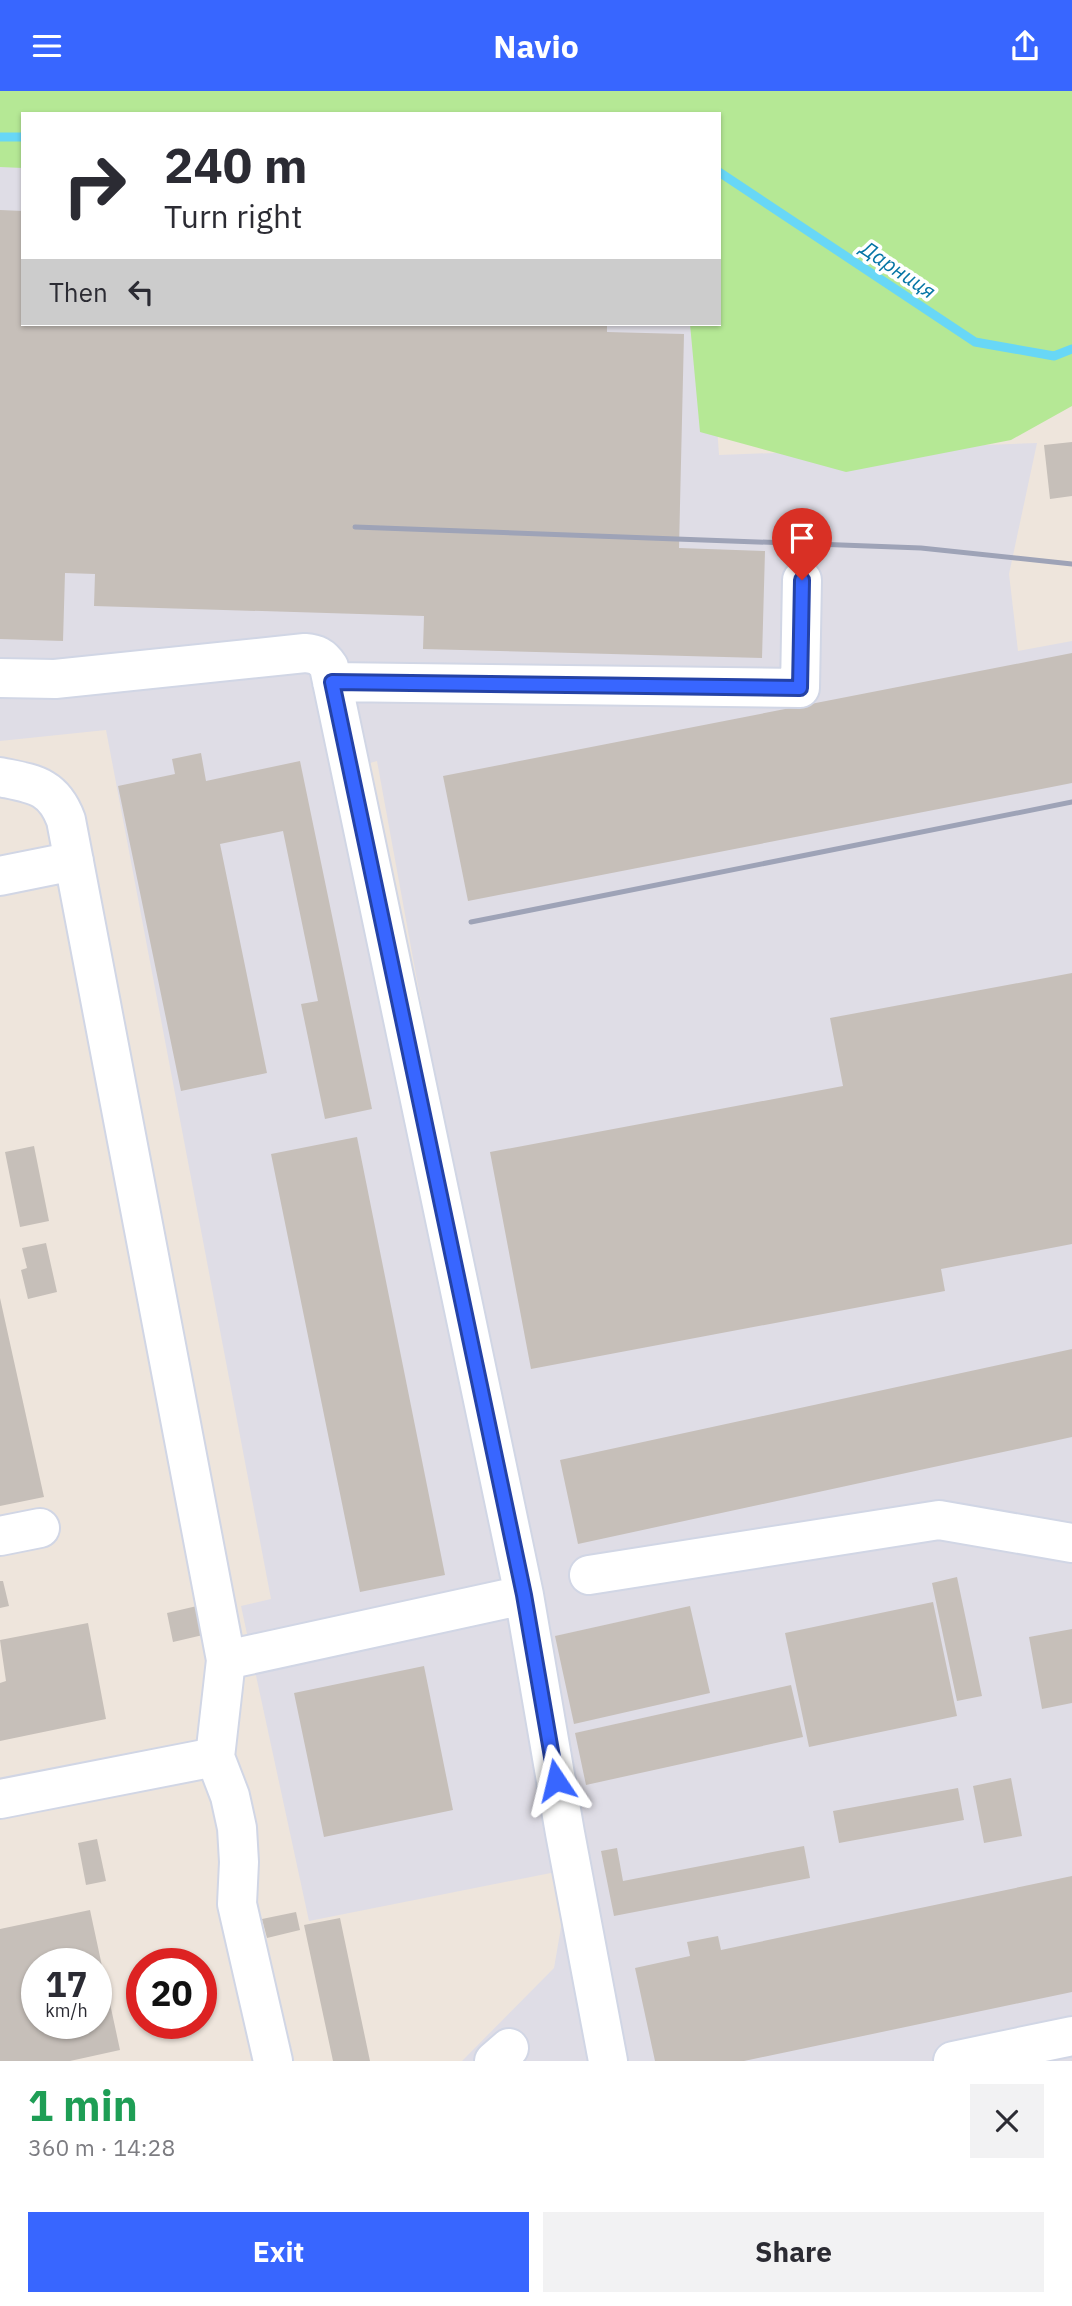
<!DOCTYPE html>
<meta charset="utf-8">
<style>
body{margin:0;font-family:"IBM Plex Sans",sans-serif;background:#f2f2f3;color:#2b2b33;height:100vh;display:flex;flex-direction:column;font-size:26px;white-space:nowrap}
*{box-sizing:border-box;margin:0}
p{font-size:23px;color:#7c7c81}
.icon{flex:none;width:38px;height:38px;fill:none;stroke:currentColor;stroke-width:2;stroke-linecap:round;stroke-linejoin:round}
.map{position:relative;height:1970px;overflow:hidden}
.details{display:flex;flex-direction:column;background:#fff;flex:1}
.details>*{flex:none}
.top-card{position:absolute;left:21px;top:21px;width:700px;height:214px;border-radius:0px;box-shadow:0 2px 5px #0004;background:#fff;color:#2b2b33;overflow:hidden}
.speed{position:absolute;left:21px;top:1857px;display:flex;gap:14px;font-size:35px;font-weight:700;text-align:center}
.speed>*{display:grid;place-content:center;width:91px;height:91px;border-radius:50%;background:#fff;box-shadow:0 2px 5px #0004;line-height:1}
.speed small{font-size:18px;font-weight:400}
.speed .limit{border:10px solid #d22;background:#fff;color:#111}
.pin{position:absolute;display:grid;place-items:center;width:60px;height:60px;color:#fff;margin:-72px -30px;border-radius:50% 50% 50% 0;rotate:-45deg;box-shadow:0 0 7px #0007}
.pin .icon{rotate:45deg}
.me{position:absolute;width:77px;margin:-38px;rotate:350deg;stroke-linejoin:round;filter:drop-shadow(0 0 5px #0008)}
.turn{display:flex;align-items:center;gap:24px;height:147px;padding:0 28px;font-size:32px}
.turn .icon{width:91px;height:91px;stroke-width:2.5}
.turn b{display:block;font-size:49px;line-height:60px}
.then{display:flex;align-items:center;height:66px;padding:0 28px;background:#0003;gap:14px;font-size:26px}
.round{display:grid;place-items:center;flex:none;width:74px;height:74px;border-radius:0px;background:#f2f2f3}
.head{display:flex;align-items:center;justify-content:space-between;height:119px;padding:0 28px}
h1{font-size:42px;font-weight:800;line-height:52px;color:#1e9e55}
.action{display:flex;gap:14px;margin-top:auto;padding:14px 28px}
.action a{flex:1;height:80px;border-radius:0px;background:#3866ff;color:#fff;font-size:28px;font-weight:800;line-height:80px;text-align:center}
.action a+a{background:#f2f2f3;color:#2b2b33}
header{display:flex;justify-content:space-between;align-items:center;height:91px;padding:0 28px;background:#3866ff;color:#fff;font-size:32px;font-weight:800}
.map>svg:first-child{display:block}
.industrial{fill:#dfdde6;fill-rule:evenodd}
.green{fill:#b5e895}
.lines{fill:none;stroke-linecap:round;stroke-linejoin:round}
.stream{stroke:#68d7f6;stroke-width:9}
.building{fill:#c6bfb9;fill-rule:evenodd}
.minor-casing{stroke:#d1d6e5;stroke-width:42}
.minor{stroke:#fff;stroke-width:38}
.rail{stroke:#9ea3b7;stroke-width:5}
.route-casing{stroke:#2442a6;stroke-width:18}
.route{stroke:#3866ff;stroke-width:12}
.labels{text-anchor:middle;stroke-width:7;stroke-linejoin:round;paint-order:stroke}
.water-label{font-size:21px;font-style:italic;fill:#0575a5;stroke:#fff}
</style>
<header><svg class="icon" aria-label="menu" viewBox="0 0 24 24"><path d="M4 6h16M4 12h16M4 18h16"/></svg>Navio<svg class="icon" aria-label="share" viewBox="0 0 24 24"><path d="M12 15V3M7 8l5-5 5 5M5 13v7h14v-7"/></svg></header>
<div class="map">
<svg width="1072" height="1970" viewBox="0 0 1072 1970">
<rect width="100%" height="100%" fill="#eee5dc"/>
<path class="industrial" d="M0,71H23V233H710L719,364L1037,352L1009,483L1018,560L1072,550V1970H462L554,1877L571,1778L309,1830L241,1515L271,1508L106,639L0,650ZM377,670L536,1541L338,681Z"/>
<path class="green" d="M0,0H1072V315L1011,349L846,381L700,341L690,233H719V23H23V77L0,76Z"/>
<g class="lines">
<path class="stream" d="M0,46H23
M719,81L975,251L1054,265L1072,258"/>
</g>
<path class="building" d="M0,119L23,120V233H607V241L684,243L679,457L765,460L762,567L423,558L424,525L94,515L95,483L65,482L63,550L0,548Z
M1072,351V405L1050,408L1044,354Z
M1072,562V692L468,810L443,685Z
M201,662L206,690L300,670L372,1018L325,1028L301,913L318,910L283,740L220,753L267,982L181,1000L118,695L175,683L172,668Z
M1072,882V1153L941,1178L945,1200L531,1278L490,1061L843,995L830,927Z
M357,1046L445,1484L360,1501L271,1063Z
M34,1055L49,1130L20,1136L5,1061Z
M46,1152L57,1201L28,1208L21,1179L27,1177L22,1157Z
M0,1207L44,1406L0,1415Z
M1072,1258V1346L578,1453L560,1369Z
M957,1486L982,1605L957,1610L932,1492Z
M0,1490H3L9,1515L0,1517Z
M933,1511L957,1625L809,1656L785,1542Z
M197,1515L203,1544L173,1551L167,1522Z
M690,1515L710,1602L574,1633L555,1545Z
M88,1532L106,1628L0,1650V1592L6,1590L0,1549Z
M1072,1538V1612L1042,1618L1029,1546Z
M424,1575L453,1719L324,1746L294,1602Z
M791,1594L803,1646L586,1694L575,1642Z
M1011,1687L1022,1745L984,1752L973,1695Z
M958,1697L964,1729L839,1752L833,1720Z
M97,1748L106,1790L86,1794L78,1752Z
M804,1755L810,1787L614,1825L601,1760L617,1757L623,1790Z
M1072,1785V1901L744,1970H655L635,1877L690,1865L687,1851L718,1845L721,1859Z
M90,1819L120,1959L70,1970H0V1838ZM37,1872H96V1932H37Z
M296,1821L300,1839L267,1847L262,1828Z
M340,1827L370,1970H333L304,1834Z"/>
<g class="lines">
<g class="minor-casing">
<path id="minor" d="M0,587L55,588L305,562C316,563 322,565 329,576L524,1504L565,1742L608,1970
M332,591L800,597L802,489
M0,686C33,693 53,694 66,729L226,1569
M0,785L74,770
M0,1445L40,1437
M589,1484L939,1429L1072,1452
M0,1708L215,1666
M273,1970L237,1813L239,1771L237,1737L230,1705L215,1666L226,1569L524,1504
M494,1970L509,1957
M953,1970L1072,1945"/>
</g>
<use href="#minor" class="minor"/>
<path class="rail" d="M355,436L921,457L1072,473
M471,831L1072,711"/>
</g>
<g class="lines">
<g class="route-casing">
<path id="route" d="M556,1689L524,1504L332,591L800,597L802,489"/>
</g>
<use href="#route" class="route"/>
</g>
<g class="labels">
<g class="water-label">
<text transform="translate(898 179) rotate(34)" y="7">Дарниця</text>
</g>
</g>
</svg>
<div class="speed"><div>17<small>km/h</small></div><div class="limit">20</div></div>
<div class="pin" style="left:802px;top:489px;background:#d93025"><svg class="icon" aria-label="arrive" viewBox="0 0 24 24"><path d="M6 21V4h12l-3 4 3 4H6"/></svg></div>
<svg class="me" style="left:556px;top:1689px" viewBox="-20 -20 40 40"><path d="M0-17L14 15 0 8-14 15z" fill="#3866ff" stroke="#fff" stroke-width="4"/></svg>
<div class="top-card">
<div class="turn"><svg class="icon" aria-label="right" viewBox="0 0 24 24"><path d="M7 20v-9h11M14 6l5 5-5 5"/></svg><div><b>240 m</b>Turn right</div></div>
<div class="then">Then<svg class="icon" aria-label="left" viewBox="0 0 24 24"><path d="M17 20v-9H6M10 6l-5 5 5 5"/></svg></div>
</div>
</div>
<section class="details">
<div class="head"><div><h1>1 min</h1><p>360 m · 14:28</p></div><a class="round"><svg class="icon" aria-label="close" viewBox="0 0 24 24"><path d="M6 6l12 12M18 6L6 18"/></svg></a></div>
<div class="action"><a>Exit</a><a>Share</a></div>
</section>
